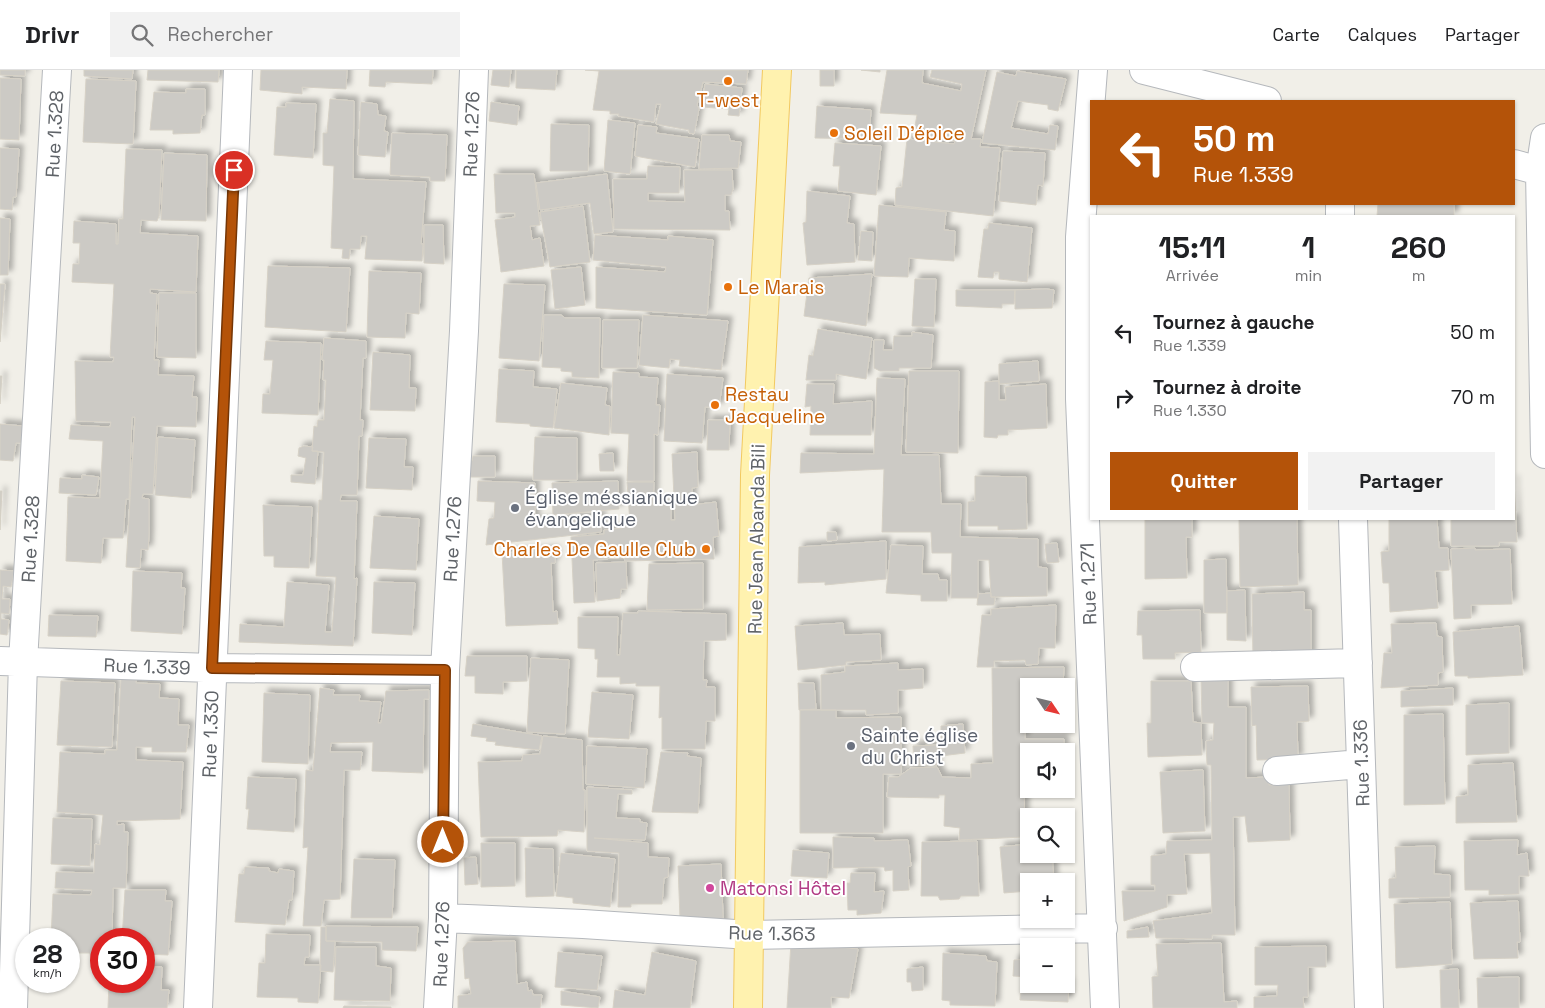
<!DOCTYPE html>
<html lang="fr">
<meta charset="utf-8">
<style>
body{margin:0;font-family:"Space Grotesk",sans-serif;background:#f2f2f2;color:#202124;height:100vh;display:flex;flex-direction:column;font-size:19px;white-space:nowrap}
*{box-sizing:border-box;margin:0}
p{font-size:16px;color:#757577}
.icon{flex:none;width:28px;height:28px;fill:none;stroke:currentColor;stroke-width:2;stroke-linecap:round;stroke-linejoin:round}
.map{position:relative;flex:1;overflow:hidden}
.panel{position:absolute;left:1090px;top:145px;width:425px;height:305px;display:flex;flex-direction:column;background:#fff;border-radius:0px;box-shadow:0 1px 4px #0004}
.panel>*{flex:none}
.hud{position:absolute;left:1090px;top:30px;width:425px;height:105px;border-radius:0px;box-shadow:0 1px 4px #0004;background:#b45309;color:#fff;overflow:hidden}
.needle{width:32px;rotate:125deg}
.fabs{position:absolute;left:1020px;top:608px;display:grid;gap:10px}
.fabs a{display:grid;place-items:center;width:55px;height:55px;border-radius:0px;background:#fff;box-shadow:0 1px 4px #0004;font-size:25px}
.speed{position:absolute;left:15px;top:858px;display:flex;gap:10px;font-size:25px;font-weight:700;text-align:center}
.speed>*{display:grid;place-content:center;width:65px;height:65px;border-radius:50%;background:#fff;box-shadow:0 1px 4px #0004;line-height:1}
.speed small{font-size:12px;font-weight:400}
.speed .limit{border:8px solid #d22;background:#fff;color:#111}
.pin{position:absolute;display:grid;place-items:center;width:42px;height:42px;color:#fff;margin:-21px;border:2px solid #fff;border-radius:50%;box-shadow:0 1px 5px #0007}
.me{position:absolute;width:55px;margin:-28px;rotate:0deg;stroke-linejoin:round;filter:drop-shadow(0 0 4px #0008)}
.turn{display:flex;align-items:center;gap:18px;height:105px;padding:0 20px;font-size:22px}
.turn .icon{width:65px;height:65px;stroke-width:2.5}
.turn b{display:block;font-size:35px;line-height:42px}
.eta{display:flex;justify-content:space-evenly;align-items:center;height:85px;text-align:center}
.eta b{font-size:30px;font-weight:800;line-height:35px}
.cta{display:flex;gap:10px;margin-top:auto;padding:10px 20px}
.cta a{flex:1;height:58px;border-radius:0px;background:#b45309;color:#fff;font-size:20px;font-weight:800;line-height:58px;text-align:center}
.cta a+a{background:#f2f2f2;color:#202124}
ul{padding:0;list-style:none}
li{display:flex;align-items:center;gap:15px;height:65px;padding:0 20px}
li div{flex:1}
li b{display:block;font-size:19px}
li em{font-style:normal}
header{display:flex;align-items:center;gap:30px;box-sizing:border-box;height:70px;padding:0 25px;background:#fff;border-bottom:1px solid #e0e0e0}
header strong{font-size:24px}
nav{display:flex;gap:28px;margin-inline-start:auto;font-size:18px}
.search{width:350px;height:45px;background:#f2f2f2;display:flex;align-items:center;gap:12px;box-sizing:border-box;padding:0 18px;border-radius:0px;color:#757577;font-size:19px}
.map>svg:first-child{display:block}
.building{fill:#cccac5;stroke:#d6d1c6;filter:url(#shadow)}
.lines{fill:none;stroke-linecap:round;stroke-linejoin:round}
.minor-casing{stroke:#b5b8bc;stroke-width:30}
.major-casing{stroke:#f2c960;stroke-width:30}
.minor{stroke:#fff;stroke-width:28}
.major{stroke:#fff2af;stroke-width:28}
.route-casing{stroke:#753606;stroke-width:12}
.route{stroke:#b45309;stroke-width:9}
.food-dot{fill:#e8710a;stroke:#fff;stroke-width:2}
.worship-dot{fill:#6b7280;stroke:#fff;stroke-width:2}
.hotel-dot{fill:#d1479c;stroke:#fff;stroke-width:2}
.labels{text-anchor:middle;stroke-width:4;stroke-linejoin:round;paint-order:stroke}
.food-label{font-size:19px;fill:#c56008;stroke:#fff;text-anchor:start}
.street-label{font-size:19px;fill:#5f6368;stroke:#fff}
.worship-label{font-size:19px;fill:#5b616d;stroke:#fff;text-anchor:start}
.hotel-label{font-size:19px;fill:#b23c85;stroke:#fff;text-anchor:start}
</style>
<header>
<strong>Drivr</strong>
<div class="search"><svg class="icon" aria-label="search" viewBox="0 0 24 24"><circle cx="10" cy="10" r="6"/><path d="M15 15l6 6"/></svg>Rechercher</div>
<nav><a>Carte</a><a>Calques</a><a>Partager</a></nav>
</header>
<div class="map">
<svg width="1545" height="938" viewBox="0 0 1545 938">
<defs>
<filter id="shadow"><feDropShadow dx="4.5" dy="-4.5" stdDeviation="2.5" flood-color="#0004"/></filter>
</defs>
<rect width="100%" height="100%" fill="#f1efe8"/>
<path class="building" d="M0,0H25V6L0,5Z
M84,0H133L132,9L84,6Z
M148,0H219L218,12L147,10Z
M261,0H347L346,19L302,17V24L260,20Z
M370,0H433L432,14L386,12L385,17L369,16Z
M493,0H511L509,17L491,15Z
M516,0H557L555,20L516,18Z
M585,0H748L746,14L703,12L697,35L699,39L694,64L689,63V60L656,54L661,34H656L654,52L618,46L619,44H610V41L593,40L599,1Z
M820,0H834V16H820Z
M861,0H880V2Z
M887,0H923L922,13L961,21L962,14L930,7L932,0H986L971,69H981L980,77L1000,78L993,146L895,135L896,118L902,117L907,69L954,74L955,71L913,66L917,45L880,43Z
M1017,1L1066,9L1058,41L1048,39V35L1018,31L1011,58L1048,64L1050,55L1058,56L1055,80L982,73L997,2L1016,6Z
M0,8L21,9L19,70L0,69Z
M86,9L136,11L133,74L83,72Z
M705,14L742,18L739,46L728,45L729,39L702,37Z
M186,19H205V45H202L200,63L173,64V60H150L154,22L186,23Z
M330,29L354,31L353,109L426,112L421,174H423L422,191L365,189L367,166H361L360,179H350L349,189L342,188L343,179L331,178L334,96L323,95V63H327Z
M361,32L377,34L378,45L386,46L384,61L388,62L385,87L358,85Z
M491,32L519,36L517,55L489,51Z
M286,33L316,34L313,88L274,85L277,37H286Z
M817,36L871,40L869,69L815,68Z
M608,50L635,53L630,104L604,101Z
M551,54L589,55L588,101H550Z
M638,55L657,57L656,63L699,69L695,97L635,86Z
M392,63L447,65L445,111H430V107L390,105Z
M702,65H729L730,71L741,72L738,98L699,99Z
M835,73L881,76L876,125L838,121L840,96H833Z
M0,78L19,79L16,127H13L12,140L0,139Z
M126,79L162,80L159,146L157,151L141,150L140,163L198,166L196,222L150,219V223L157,224L154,290H159L158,305L194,306L192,327H197L196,357L157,356L153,424H143L142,428L149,429V464L148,480L141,479L140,498L126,497L135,347H132L129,429H126L123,468H103L101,493L66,491L68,427L100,428L103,371L69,369L71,355L110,357L111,352L76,351L75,291L113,292L114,287H110L114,214L72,212L73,194H79L80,173H73L74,151L116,154V174H118L119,149H123Z
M1003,81L1045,83L1043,116L1038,115L1036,135L999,131Z
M164,83L207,85L206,151L161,150Z
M648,96L680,97L679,123H648V131L685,132L684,100H732L733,119L731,125H725V141H729L730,160L614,159L613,109H647Z
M494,104H534L540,155L530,156L532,170L540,168L544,196L501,202L495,150L515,147V143H496Z
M607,104L613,162L594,164L590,133L540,140L536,113Z
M807,121L850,126L847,153L854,154L855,192L807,195L803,153L806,152Z
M1378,134H1454V146H1377Z
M879,135L946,142L944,160L955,161L954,191L909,188L908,207L874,206Z
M583,136L590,192L550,197L540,142Z
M0,148L10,149L8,205H0Z
M989,153L1032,158L1027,212L999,209V202H994L993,208L978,207L984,159H988Z
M424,155H443L444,194L424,193Z
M861,161L873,162L872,191L858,190Z
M595,165L668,170V166L713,170L707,245L596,238V197L665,202L666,197L593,190Z
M268,196L350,198L346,262L265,257Z
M581,197L585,235L555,239L551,200Z
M369,201L421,203L419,244L406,243L405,268L367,267Z
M872,204L866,256L804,246L809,208Z
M915,209H936L934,257L912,256Z
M0,214H5L0,272Z
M504,214L545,215L539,291L499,288Z
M1046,219L1054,220L1052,238L1015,239V220Z
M956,220H1015L1014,234H1002V238L956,236Z
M159,223H196V288L157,287Z
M544,245H561L565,248H600L599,308L572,307V302L561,301V298L542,297Z
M643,245L728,251L721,300L679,296L680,290L670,289L669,298L639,295Z
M603,250H639L637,298H602Z
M818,259L872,268L866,309L836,304V310H806L809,285L813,286Z
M912,262L933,265L931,298H899V301H880L874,298V270H884L883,280H893L894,266H912Z
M324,268L366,271V288H363L360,350H363L362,366H359L357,425H341L340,431H357L354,509L357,508L353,576L239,572L240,554L284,557L287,512L329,515L325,562H332L336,507L316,506L319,430H322L324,382L312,381L314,356L317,357L318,350H324L326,310H323L324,290H322Z
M266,271L321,273L318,345L262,343L263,324H270L273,290H264Z
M373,282L410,285L409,318H416L415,341L370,340Z
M1038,291L1039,311L999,314V294Z
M499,299L534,301L533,317L557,319L553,358L530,356V354L496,352Z
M909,301H959L958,383L906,382Z
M613,302L639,303V307L658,308L656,335H660L658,365L654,364V411H627L629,364L611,363Z
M667,304L723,308L719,337H705L702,373L664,371Z
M0,306H2L0,334Z
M877,308L905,309L901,385H939L941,434H961L960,467L1038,469V497L1047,498V526L991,527L989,490H978V528H951L952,483H932L931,462H882L884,399L800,403L801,383L874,384Z
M999,311V330H1006L1005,317L1046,314L1047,358L1008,360V365H998L997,368L984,367L985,312Z
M561,313L607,318L605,335L610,336L609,365L554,358Z
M807,314H834L833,334L872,331L871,365H810L811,336L805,337Z
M708,350H730L729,380H707Z
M0,354L23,356L21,373H16L13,391L0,390Z
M158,367L195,370L191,428L155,425Z
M535,367L577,368V410H533Z
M369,368L406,369L404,397H413L412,420L366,418Z
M304,376L313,377L312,381H318L315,414L291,412V405H303L306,388L298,386L299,378Z
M697,382L698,417L692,418V435L716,432L719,466L713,467L714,489L625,491L624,487L593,490L595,532L574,533L571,467L604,464V460L622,458L621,453H630L627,412H654L653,435L671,434V450H675L672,384Z
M613,383L614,401H600L599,384Z
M473,386H495V407H467L469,391H472Z
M82,405L99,407L96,425L59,423L60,408L82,409Z
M975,406L1026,407L1027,459L998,460V456H968V432L975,431Z
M1514,409L1517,472H1499V476H1451V449H1514Z
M478,411L535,413V452L601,445V462L486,475L489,449L494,448L495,432L477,431Z
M618,411L619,439L553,445L552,413Z
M0,421H2L0,460Z
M263,435L312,437L309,498L274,497V486H264Z
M374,446L419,449L416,500L370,498Z
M1192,449V467H1186L1187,508L1145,509V450Z
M1239,449H1297L1298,515L1240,517Z
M1389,449H1437L1439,478H1448L1449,500L1435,501L1438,538L1390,542L1389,513H1383L1381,482L1389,481Z
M827,462H836L837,470L827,471Z
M886,471V509L825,515V512L798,513L799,477Z
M1057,473L1059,492L1047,493L1045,474Z
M891,475L923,476L922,504H938L939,510H947V531H921V525L886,523Z
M1475,478V480L1510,479L1512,534L1471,535V548L1454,549L1451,479Z
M555,480V493H551L553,542L557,541L558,554L506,556L502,483Z
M1226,489L1227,543H1204V490Z
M626,492L627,519H621L620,528L597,531L596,493Z
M703,493V539L647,540L649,494Z
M0,500L14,501L11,517L3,516L2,529H10L9,544L1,543V549L9,550L7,565L0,564Z
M133,501L182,503L181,518H185L182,564L131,561Z
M374,512L415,513L412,565L372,563Z
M1245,520L1246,571L1227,570V521Z
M1304,522V540H1311V589L1253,590L1252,524Z
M991,523V527H995L994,535H977L978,524Z
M1056,535L1055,578H1039L1038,594L1026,595L1025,590L994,591V597H977L982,545H991V539Z
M1200,540L1201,582L1175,583V589H1143L1142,565H1137L1138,541Z
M638,541L726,544V570L704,571L703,610H707L706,617H715V651H706L705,679H662V647L659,648L660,616H636V613L620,614V607H597L598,589H595V579L578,578V547H618L617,585H620L623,543H638Z
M49,545L98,546L96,567L48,566Z
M843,553L844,565L880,564L881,590L846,592V595L798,600L795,556Z
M1436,553L1437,566L1442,567L1443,602L1438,603V615L1381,618L1384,583H1392L1391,554Z
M1519,556L1523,605L1468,608V606H1455L1453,562Z
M467,586H527V611L503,612V624L475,623V606H465Z
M531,588L569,590L565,664L527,662Z
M898,593V600L923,599V618L898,620V643L866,645V640H821V605L845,602V596Z
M1064,597L1063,616H1029V625H1025V669H1064V681H1029V708H1024L1025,767L959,770L960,758L944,756L945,725H939V728L887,727L889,707H898L911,698L937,697L942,707L971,708V694L993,693L992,598Z
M1201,608H1228V637H1246V708L1268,707L1269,715L1289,714L1290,770L1248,772L1245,746L1233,747L1235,865H1212V869L1156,868L1153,851L1212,843L1210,783L1184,784L1187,824L1167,825V837L1124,851L1122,821H1155V815H1151V786L1166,784L1167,771L1212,770L1211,695H1207L1206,671L1213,670L1214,653H1202Z
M121,609L136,610V613L160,614L159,628L179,629L178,655H189L186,682H152V677H136V690L183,692L180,749L117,751V755L124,754V762H128L126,818H113L112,869H101V890H91L90,883H69V869H51L53,824L91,825L92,820L55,818L56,802L94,803L95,774L100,775L103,745L57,742L60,682L105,684V680H117Z
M61,611L115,613L112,677L57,675Z
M1151,611H1191L1193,652L1201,653L1202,685L1148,687L1147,653H1151Z
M798,613H814L816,639L799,640Z
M1308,616L1309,651L1297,652L1298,689L1257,690L1256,655L1252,656L1251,617Z
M320,618L334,620L333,625H360L359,631L381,632L378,653H381L386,621L429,620V629H424L423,703L372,701L373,672L331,673L330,682H362L360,700H344L340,829L324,830L321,856H303L308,777L303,778L306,700L313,701Z
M1453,618V635L1401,637V621Z
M592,622L633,625L629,669L588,667Z
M264,623L310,625L308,694L262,692Z
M1509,633V683L1466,685V635Z
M800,640H836V648L901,647V704H883V763H800Z
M1443,644L1445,734L1404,735V645Z
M473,654L542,666L539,680L495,675L496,672L486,671L487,668L471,666Z
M963,654L965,683L941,686V656Z
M543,666L582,670L583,720H585L584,762L558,760L557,766L481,767L478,692L522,691L523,685L540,684Z
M937,675V695H914L913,676Z
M587,676L647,679L644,718L586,714Z
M661,682L688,683L687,686L701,688L698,743L652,742Z
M1513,693L1517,752L1456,753V727L1468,725V695Z
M1203,700L1205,761L1163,763L1160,702Z
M248,707L296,709L294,762L247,759L249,739H246Z
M587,717L632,720V724H618L616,748L640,749V752L647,753L645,770L594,768L648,773V787L669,788L668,807L664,808L662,834H631V837H618L619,783L587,781Z
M53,748L92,749L90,796L51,794Z
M833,767L874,768V771L908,770L911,796L908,797L909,820L893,821V800L885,801L884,797L833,798Z
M1518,770L1517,785L1527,783L1529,806H1519V824L1489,825V820H1465L1464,771Z
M977,771L979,826H961L959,829L940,830L938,826H921L922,772Z
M481,773H515V816L481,817Z
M1029,774V784H1052L1054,811H1029V821L1004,823L1000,777Z
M1435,776L1434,804L1450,805V827L1389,828V809L1396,808L1395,777Z
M525,778L553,779L554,826L526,827Z
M793,780L829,783L827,808L791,806Z
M561,783L615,789L610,837L573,833V828L556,826Z
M476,787L478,814L465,815L464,788Z
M354,789L395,790L392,848H351Z
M721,794L724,872L681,874L678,796Z
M245,797L269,798V801L278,803L279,799L294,801L292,830H289L285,855L235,852L239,804H244Z
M851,803H875L874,822L884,821L881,843L857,845V840H848L847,813H850Z
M125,820H166L165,831H172L168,885L144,884V869H122Z
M1518,831L1520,872H1517L1518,888L1474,889L1470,833Z
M1450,832L1452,894L1396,898L1394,834Z
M326,856L418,857L416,881L382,880V872L326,871Z
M321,857H326V871H335L333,902L320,901Z
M1148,857L1149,867L1127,868V861Z
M266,864L310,865L309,887H305L304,895H321L318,933L298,932V928L257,927L259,893H265Z
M515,871L517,914L527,912L528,921L532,920L533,925H542L540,938H458V926L471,924L469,908L465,909L463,878L468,872Z
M791,872L858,879L849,928L831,927V938H787Z
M1221,873L1224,932L1237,931V938H1153L1152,907L1158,906L1156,874Z
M1326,876V897H1308V927H1303L1304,938H1254V927L1277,926L1278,915H1255V877Z
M336,877H376V896L391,898L390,931L334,930Z
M558,882L602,886L597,920L555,917Z
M652,882L696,891L690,938H613L615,920L645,925Z
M943,883L986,886L987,891L997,892L995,936L950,935V931L942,930Z
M1029,889V907L1013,906L1014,890Z
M144,897H162L161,920H169L167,938H108L109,911H144Z
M923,897V920L912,921L911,912H907V899Z
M1458,899L1459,938H1441L1440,900Z
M1519,907V938H1478L1477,908Z
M1021,910L1029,911V914L1069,913L1068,932L1020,930Z
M561,921L600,927L598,938L561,935Z
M344,936L391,937V938H343Z"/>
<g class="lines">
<g class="minor-casing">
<path id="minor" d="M1093,0L1080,167V329L1105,938
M1144,0L1267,31
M1545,68L1540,101L1545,384
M1514,94L1540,101
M1340,134V146
M1353,449L1369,938
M0,591L212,598L445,600
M1195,597L1358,593
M1277,701L1361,694
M443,848L583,854L750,865L1103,858
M13,938L23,592L57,0
M198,938L238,0
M438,938L443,848L445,600L464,261L474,0"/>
</g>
<g class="major-casing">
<path id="major" d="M748,938L755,405L777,0"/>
</g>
<use href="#minor" class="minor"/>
<use href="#major" class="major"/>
</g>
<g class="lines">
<g class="route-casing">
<path id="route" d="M234,100L212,598L445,600L443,772"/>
</g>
<use href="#route" class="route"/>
</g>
<g class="food-dot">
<circle cx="728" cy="11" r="5"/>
<circle cx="834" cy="63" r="5"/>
<circle cx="728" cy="217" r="5"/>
<circle cx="715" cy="335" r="5"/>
<circle cx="706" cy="479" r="5"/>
</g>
<g class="worship-dot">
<circle cx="515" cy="438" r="5"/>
<circle cx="851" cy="676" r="5"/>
</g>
<circle class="hotel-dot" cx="710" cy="818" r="5"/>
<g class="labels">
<g class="food-label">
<text x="728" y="37" text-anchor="middle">T-west</text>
<text x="844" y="70">Soleil D'épice</text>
<text x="738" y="224">Le Marais</text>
<text x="725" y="331">Restau<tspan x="725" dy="22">Jacqueline</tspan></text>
<text x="696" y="486" text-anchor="end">Charles De Gaulle Club</text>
</g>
<g class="street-label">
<text transform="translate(54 64) rotate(-87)" y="7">Rue 1.328</text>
<text transform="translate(471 64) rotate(-88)" y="7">Rue 1.276</text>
<text transform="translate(30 469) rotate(-87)" y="7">Rue 1.328</text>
<text transform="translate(452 469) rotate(-87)" y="7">Rue 1.276</text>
<text transform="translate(756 469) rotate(-89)" y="7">Rue Jean Abanda Bili</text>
<text transform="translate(1088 514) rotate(-92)" y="7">Rue 1.271</text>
<text transform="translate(147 596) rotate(2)" y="7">Rue 1.339</text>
<text transform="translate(210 664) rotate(-88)" y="7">Rue 1.330</text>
<text transform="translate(1361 693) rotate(-92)" y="7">Rue 1.336</text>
<text transform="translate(772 863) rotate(1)" y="7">Rue 1.363</text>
<text transform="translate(441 874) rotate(-88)" y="7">Rue 1.276</text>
</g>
<g class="worship-label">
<text x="525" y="434">Église méssianique<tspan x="525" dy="22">évangelique</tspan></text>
<text x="861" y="672">Sainte église<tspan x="861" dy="22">du Christ</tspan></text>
</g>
<g class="hotel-label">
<text x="720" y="825">Matonsi Hôtel</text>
</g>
</g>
</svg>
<div class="fabs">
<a><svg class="needle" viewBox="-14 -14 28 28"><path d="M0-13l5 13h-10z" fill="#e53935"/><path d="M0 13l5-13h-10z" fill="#757577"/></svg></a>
<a><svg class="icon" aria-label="sound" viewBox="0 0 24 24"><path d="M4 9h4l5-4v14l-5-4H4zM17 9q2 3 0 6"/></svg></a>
<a><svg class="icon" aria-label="search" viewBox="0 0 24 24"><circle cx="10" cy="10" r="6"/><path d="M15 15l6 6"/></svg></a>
<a>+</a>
<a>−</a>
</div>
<div class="speed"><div>28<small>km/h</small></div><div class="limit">30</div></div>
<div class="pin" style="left:234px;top:100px;background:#d93025"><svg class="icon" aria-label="arrive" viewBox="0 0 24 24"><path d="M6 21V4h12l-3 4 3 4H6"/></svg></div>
<svg class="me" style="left:443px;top:772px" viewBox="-20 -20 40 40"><circle r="17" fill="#b45309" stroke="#fff" stroke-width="3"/><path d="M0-11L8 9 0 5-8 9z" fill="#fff"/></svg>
<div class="hud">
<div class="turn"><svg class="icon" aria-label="left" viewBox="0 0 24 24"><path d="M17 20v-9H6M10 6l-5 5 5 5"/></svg><div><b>50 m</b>Rue 1.339</div></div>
</div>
<section class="panel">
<div class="eta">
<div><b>15:11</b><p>Arrivée</p></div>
<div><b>1</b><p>min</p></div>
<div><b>260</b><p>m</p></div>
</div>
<ul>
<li><svg class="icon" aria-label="left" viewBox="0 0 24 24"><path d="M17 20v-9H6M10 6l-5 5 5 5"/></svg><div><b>Tournez à gauche</b><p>Rue 1.339</p></div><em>50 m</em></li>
<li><svg class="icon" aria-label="right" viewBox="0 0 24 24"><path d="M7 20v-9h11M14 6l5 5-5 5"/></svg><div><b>Tournez à droite</b><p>Rue 1.330</p></div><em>70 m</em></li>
</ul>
<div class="cta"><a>Quitter</a><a>Partager</a></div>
</section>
</div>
